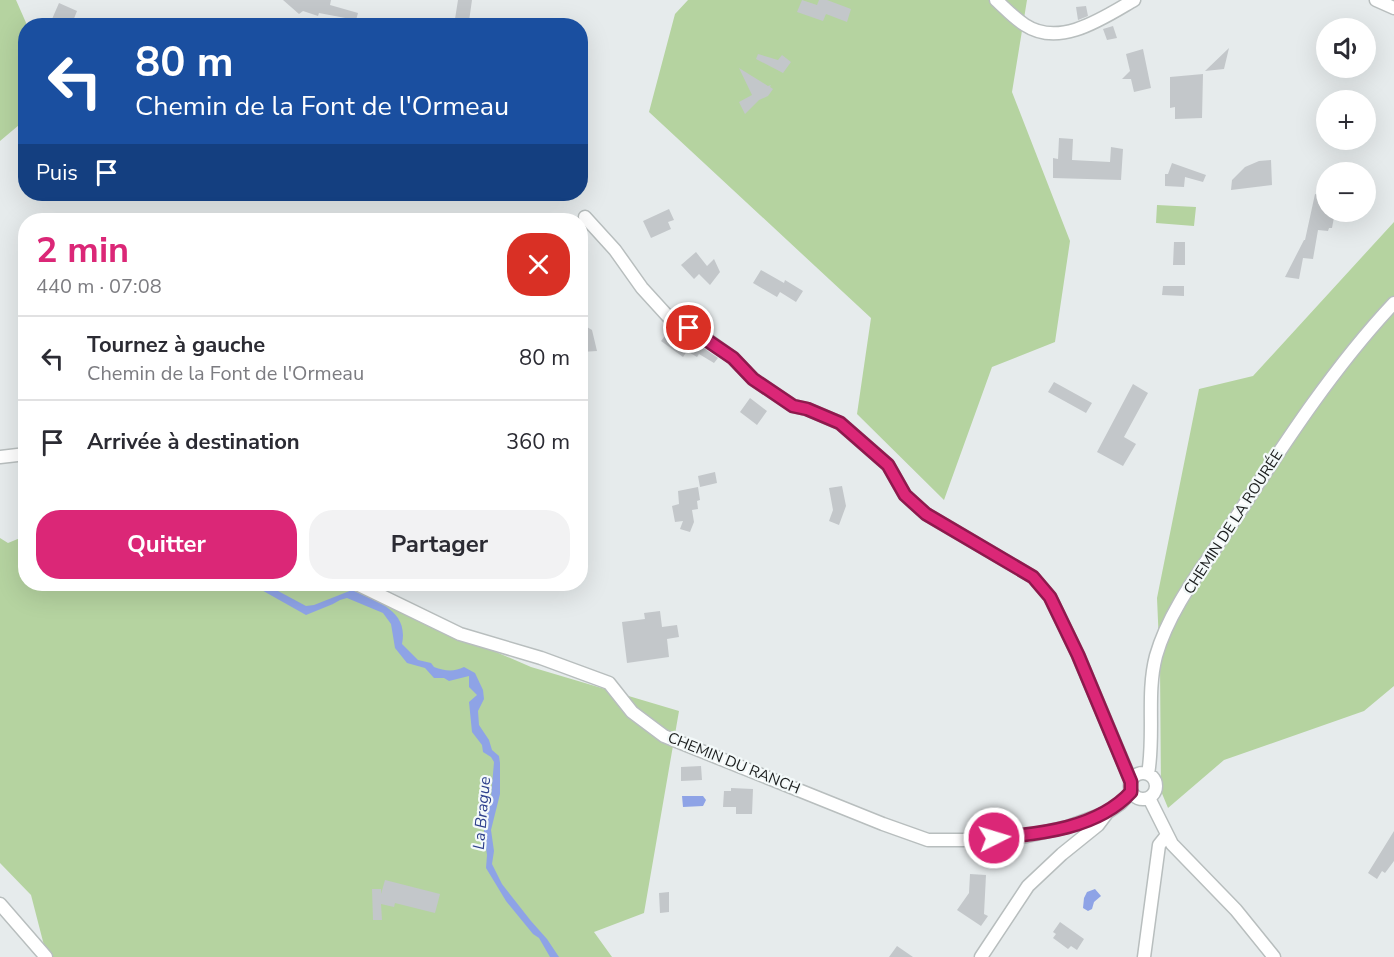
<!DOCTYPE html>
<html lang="fr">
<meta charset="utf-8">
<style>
body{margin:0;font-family:"Nunito Sans",sans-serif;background:#f2f2f3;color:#2b2b33;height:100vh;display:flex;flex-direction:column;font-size:22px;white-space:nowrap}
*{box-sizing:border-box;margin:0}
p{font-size:20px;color:#7c7c81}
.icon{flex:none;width:33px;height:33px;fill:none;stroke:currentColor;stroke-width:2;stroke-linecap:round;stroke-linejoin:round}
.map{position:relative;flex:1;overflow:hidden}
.sheet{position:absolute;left:18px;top:213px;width:570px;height:378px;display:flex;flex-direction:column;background:#fff;border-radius:24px;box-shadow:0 6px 24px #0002}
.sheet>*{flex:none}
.banner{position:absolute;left:18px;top:18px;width:570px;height:183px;border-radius:24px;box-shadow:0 6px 24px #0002;background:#1a4fa0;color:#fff;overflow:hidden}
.buttons{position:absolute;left:1316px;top:18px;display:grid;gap:12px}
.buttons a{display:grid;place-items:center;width:60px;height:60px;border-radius:50%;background:#fff;box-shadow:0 6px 24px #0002;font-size:30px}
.pin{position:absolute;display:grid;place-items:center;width:51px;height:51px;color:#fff;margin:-26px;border:3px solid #fff;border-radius:50%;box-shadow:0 2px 6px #0007}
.me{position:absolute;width:66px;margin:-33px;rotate:85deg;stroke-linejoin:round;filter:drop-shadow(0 0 4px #0008)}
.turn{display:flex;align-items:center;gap:21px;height:126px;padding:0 18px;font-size:27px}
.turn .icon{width:78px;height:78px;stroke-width:2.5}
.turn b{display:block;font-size:42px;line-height:51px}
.then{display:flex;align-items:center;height:57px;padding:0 18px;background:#0003;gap:12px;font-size:22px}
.round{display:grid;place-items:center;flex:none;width:63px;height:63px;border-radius:24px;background:#f2f2f3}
.summary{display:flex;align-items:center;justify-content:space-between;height:102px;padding:0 18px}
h1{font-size:36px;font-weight:700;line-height:45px;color:#db2777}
.cta{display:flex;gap:12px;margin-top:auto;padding:12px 18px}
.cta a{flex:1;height:69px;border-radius:24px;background:#db2777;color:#fff;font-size:24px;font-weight:700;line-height:69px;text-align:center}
.cta a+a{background:#f2f2f3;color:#2b2b33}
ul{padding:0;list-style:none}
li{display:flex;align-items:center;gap:18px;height:84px;padding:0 18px;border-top:2px solid #e1e1e2}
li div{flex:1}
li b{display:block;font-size:22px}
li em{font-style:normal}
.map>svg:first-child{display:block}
.green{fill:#b5d3a0}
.water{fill:#8ea3e6}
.building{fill:#c3c7ca}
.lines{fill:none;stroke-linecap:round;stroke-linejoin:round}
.minor-casing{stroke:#b8bebe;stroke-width:15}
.minor{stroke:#fff;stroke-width:12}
.route-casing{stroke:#8e194d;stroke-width:15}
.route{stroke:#db2777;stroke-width:10}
.labels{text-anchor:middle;stroke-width:4.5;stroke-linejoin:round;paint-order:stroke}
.street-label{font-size:15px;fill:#1b1d1d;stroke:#f3f9f9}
.water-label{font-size:16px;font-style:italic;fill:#2e408d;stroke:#f3f9f9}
</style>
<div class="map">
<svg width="1394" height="957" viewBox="0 0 1394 957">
<rect width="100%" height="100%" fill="#e6ebec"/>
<path class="green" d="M0,0H16L27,25L25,120L0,141Z
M688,0H1027L1012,92L1070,241L1055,342L992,367L944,500L857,414L871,318L649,112L675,14Z
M1157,205L1196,207L1194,226L1156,223Z
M1394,222V686L1364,711L1224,760L1168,808L1161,791L1160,666L1157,598L1199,389L1253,376Z
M25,536L26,584H339L531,667L679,711L644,913L594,932L612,957H47L31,895L0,863V538L8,543Z"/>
<path class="water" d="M251,584H265L306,606L314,605L352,590C377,602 409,610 402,644L418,660L431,663L434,667C445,671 454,672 464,667L475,673L483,690L484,699L478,711L479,725L489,740L492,750L499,756L500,763V794L491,830L494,851L492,864L502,884L531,921L547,939L559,957H550L539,938L533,934L506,901L486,868L487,855L484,834V809L491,797L494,762L491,757L483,752L482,745L472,732L469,702L477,695L469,687V676L449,681L444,678H434L425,668L407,663L395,648L391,624L383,613L347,598L340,600L333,604L306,615Z
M682,796H703L706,800L703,806L683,807Z
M1095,889L1101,896L1094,902L1092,909L1088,911L1083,908L1084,898L1087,892Z"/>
<path class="building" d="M283,0H331L330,5L358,13L356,20L319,13L318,16L303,11L299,14Z
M458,0H472L469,21L455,19Z
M802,0L817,5L819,0H827L851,9L847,22L826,14L823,21L797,12Z
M59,3L77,11L71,26H49Z
M1086,6L1088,16L1078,20L1076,7Z
M1113,26L1117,38L1107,40L1103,29Z
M1229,48L1224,69L1205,71Z
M1143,49L1151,88L1134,92L1131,79H1122L1130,71L1126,54Z
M758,54L778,60L782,55L791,62L783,73L756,59Z
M739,68L768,86L771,85L770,87L773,89L768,96L759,100L745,114L739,102L752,95Z
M1203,74L1202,118L1175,119V107L1170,108V77Z
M1059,138L1073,139L1072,160L1110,162L1111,147L1123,149L1121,180L1053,178V158L1058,159Z
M1271,160L1272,185L1231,190L1232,180L1245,167L1259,161Z
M1172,163L1206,175L1203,182L1185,177L1184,187L1165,186V174H1168Z
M1315,194L1326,196V212H1335L1332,228H1329L1328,231L1318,230L1313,259L1303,258L1299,279L1285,277L1304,240H1305Z
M669,209L674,220L668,222L671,229L651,238L643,221Z
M1174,242H1185V265H1173Z
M696,252L707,266L714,259L720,272L710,285L699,274L694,279L681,265Z
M761,270L784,283L785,280L803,291L796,302L780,292L777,297L753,283Z
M1163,286H1184V296L1162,295Z
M587,327L592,330L597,351L581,352L580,332L583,328Z
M673,331L685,335L718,358L714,363L699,354L697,357L687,351L683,357L661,341L668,332L671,334Z
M1054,382L1092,403L1086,413L1048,392Z
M1133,384L1148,393L1124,437L1136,444L1123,466L1097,452Z
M750,398L767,411L757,425L740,412Z
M715,472L717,483L700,487L698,476Z
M842,486L846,506L839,525L829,521L833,510L829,488Z
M698,487L700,500L697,501L698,509L692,510L694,522L690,532L680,529L683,521L675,522L672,506L679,504L678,491Z
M660,611L662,627L677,625L679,637L667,639L669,657L627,663L622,622L645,619L644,613Z
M701,766L702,780L681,781V767Z
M731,788L753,789L752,814H736V807H723L724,791H731Z
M1394,831V861L1385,873L1382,871L1377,879L1368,873Z
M970,874L986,875L984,914L988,916L981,926L957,910L969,893Z
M385,880L440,894L435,913L395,903L394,907L381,904L382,920H373L372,889H381V894Z
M669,892V912L660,913L659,893Z
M1060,922L1084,939L1077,950L1071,946L1068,949L1053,938L1056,934L1053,932Z
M897,946L913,957H889Z"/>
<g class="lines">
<g class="minor-casing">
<path id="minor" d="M996,0C1005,8 1014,18 1025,25C1060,48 1103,18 1134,0
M1376,0L1394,8
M585,217L615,250L642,288L673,322L689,328L705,338L733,358L753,379L793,406L807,409L840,423L888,465L905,495L926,514L1033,577L1050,597L1078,655L1131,781
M0,457L26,454
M357,584L460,634L541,658L609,683L632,712L664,736L883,824L928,840H978L1027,836L1067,827L1108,812L1121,803L1131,792
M1130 786a13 13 0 1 1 26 0a13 13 0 1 1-26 0Z
M1148,774C1155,735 1146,694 1156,656C1170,607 1205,565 1233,522C1282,447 1332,369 1394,303
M1149,798L1172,844L1236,910L1274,957
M0,904L46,957
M981,957L1028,886L1062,854L1098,825L1107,813
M1144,957L1159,845L1167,835"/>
</g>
<use href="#minor" class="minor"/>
</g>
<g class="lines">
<g class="route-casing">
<path id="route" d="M689,328L733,358L753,379L793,406L807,409L840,423L888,465L905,495L926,514L1033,577L1050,597L1078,655L1131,782V792C1098,828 1041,834 994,838"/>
</g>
<use href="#route" class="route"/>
</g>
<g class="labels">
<g class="street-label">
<text transform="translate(1233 522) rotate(-57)" y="5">CHEMIN DE LA ROURÉE</text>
<text transform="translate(734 763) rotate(22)" y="5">CHEMIN DU RANCH</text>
</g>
<g class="water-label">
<text transform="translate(481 813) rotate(-85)" y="6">La Brague</text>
</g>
</g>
</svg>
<div class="buttons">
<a><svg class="icon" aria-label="sound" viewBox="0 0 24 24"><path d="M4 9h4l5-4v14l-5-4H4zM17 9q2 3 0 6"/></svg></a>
<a>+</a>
<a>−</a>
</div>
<div class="pin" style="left:689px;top:328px;background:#d93025"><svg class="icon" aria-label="arrive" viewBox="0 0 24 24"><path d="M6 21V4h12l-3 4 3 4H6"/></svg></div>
<svg class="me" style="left:994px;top:838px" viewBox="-20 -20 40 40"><circle r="17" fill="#db2777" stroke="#fff" stroke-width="3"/><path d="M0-11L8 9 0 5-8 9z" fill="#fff"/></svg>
<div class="banner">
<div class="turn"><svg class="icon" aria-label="left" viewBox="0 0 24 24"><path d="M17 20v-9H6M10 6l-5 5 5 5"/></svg><div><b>80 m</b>Chemin de la Font de l'Ormeau</div></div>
<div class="then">Puis<svg class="icon" aria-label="arrive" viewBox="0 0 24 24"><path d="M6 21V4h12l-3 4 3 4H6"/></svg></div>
</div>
<section class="sheet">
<div class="summary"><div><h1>2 min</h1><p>440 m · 07:08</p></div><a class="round" style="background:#d93025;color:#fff"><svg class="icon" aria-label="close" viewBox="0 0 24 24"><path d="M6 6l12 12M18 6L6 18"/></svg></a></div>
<ul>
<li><svg class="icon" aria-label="left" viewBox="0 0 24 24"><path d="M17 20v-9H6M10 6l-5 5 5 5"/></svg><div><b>Tournez à gauche</b><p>Chemin de la Font de l'Ormeau</p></div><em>80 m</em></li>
<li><svg class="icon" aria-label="arrive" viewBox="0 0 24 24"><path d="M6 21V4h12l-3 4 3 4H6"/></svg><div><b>Arrivée à destination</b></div><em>360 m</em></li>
</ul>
<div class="cta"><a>Quitter</a><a>Partager</a></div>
</section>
</div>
